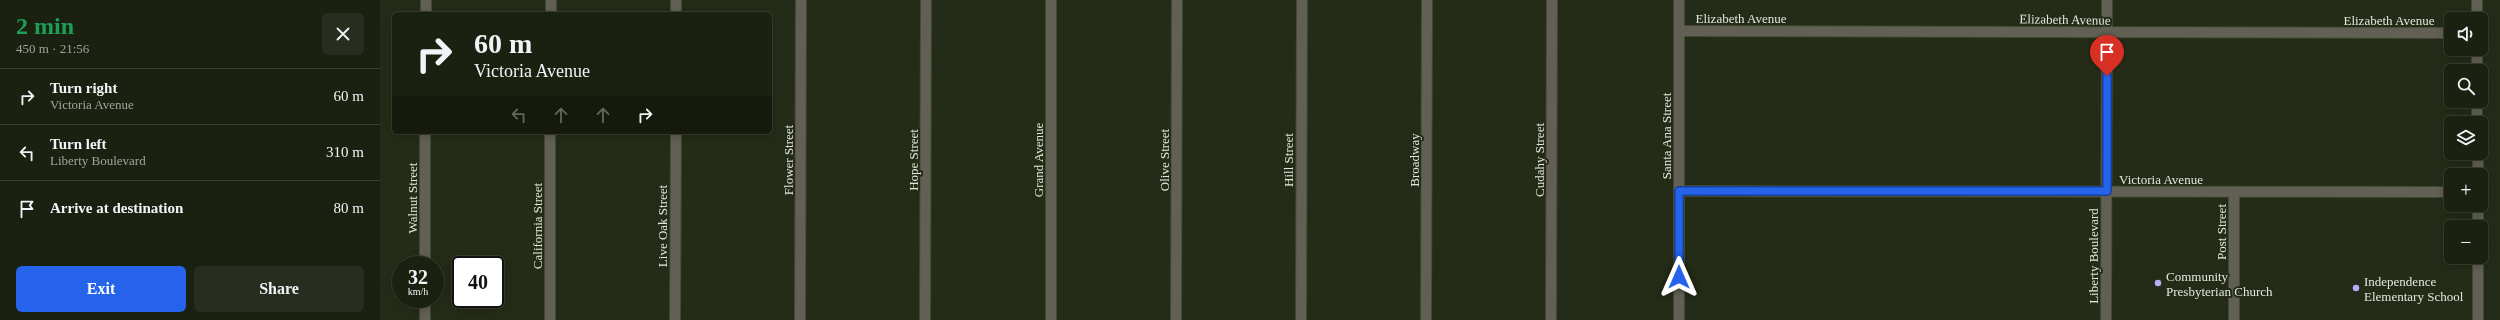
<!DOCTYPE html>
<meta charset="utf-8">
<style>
body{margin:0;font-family:Georgia,serif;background:#282e1f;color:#f1f3f6;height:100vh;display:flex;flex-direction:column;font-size:15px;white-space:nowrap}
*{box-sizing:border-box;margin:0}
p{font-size:13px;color:#a0a39f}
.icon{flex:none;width:22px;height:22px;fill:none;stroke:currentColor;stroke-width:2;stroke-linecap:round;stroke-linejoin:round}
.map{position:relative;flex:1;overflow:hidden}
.drawer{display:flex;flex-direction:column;background:#1b2111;width:380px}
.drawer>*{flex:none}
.banner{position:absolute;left:12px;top:12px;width:380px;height:122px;border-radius:6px;box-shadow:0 2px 10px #0003,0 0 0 1px #393e31;background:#1b2111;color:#f1f3f6;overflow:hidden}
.controls{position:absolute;left:2064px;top:12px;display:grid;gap:8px}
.controls a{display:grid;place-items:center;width:44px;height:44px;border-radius:6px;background:#1b2111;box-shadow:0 2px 10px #0003,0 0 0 1px #393e31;font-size:20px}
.speed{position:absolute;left:12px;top:256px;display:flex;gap:8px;font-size:20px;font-weight:700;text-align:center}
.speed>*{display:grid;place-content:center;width:52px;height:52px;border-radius:50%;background:#1b2111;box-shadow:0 2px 10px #0003,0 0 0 1px #393e31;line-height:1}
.speed small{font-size:10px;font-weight:400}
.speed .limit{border:2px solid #111;border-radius:6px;background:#fff;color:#111}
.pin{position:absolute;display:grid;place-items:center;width:34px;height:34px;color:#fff;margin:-41px -17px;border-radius:50% 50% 50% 0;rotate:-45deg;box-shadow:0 0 4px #0007}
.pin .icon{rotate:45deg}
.me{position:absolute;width:44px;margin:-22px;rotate:0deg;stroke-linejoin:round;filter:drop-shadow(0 0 3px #0008)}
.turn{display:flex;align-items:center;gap:14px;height:84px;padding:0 16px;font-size:18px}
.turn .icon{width:52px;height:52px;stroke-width:2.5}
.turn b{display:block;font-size:28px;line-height:34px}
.lanes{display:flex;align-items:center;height:38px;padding:0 16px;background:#0003;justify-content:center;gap:20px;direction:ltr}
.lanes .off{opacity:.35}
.round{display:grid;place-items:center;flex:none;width:42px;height:42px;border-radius:6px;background:#282e1f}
.head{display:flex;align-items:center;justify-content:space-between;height:68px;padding:0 16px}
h1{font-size:24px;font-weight:700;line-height:30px;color:#1e9e55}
.primary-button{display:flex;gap:8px;margin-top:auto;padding:8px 16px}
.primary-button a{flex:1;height:46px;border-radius:6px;background:#2563eb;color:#fff;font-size:16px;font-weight:700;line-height:46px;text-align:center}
.primary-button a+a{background:#282e1f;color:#f1f3f6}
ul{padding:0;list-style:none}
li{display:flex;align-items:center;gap:12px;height:56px;padding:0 16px;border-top:1px solid #393e31}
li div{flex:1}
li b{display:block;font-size:15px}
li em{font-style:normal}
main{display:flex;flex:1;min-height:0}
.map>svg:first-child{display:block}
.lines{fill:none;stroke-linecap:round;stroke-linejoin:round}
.minor-casing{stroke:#424a36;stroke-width:12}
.tertiary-casing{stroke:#424a36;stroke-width:12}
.minor{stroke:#625f54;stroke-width:10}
.tertiary{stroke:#625f54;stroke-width:10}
.route-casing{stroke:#184099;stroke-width:10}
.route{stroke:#2563eb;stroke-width:7}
.poi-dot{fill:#b9abf7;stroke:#242c17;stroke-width:1.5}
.labels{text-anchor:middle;stroke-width:4;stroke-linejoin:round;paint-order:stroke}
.street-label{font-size:13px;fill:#e2e7da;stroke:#242c17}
.poi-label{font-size:13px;fill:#e2e7da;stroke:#242c17;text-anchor:start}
</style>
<main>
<section class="drawer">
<div class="head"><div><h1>2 min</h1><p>450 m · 21:56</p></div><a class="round"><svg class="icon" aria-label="close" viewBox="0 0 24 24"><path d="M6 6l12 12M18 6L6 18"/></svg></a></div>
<ul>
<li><svg class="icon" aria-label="right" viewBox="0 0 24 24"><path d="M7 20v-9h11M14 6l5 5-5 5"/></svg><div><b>Turn right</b><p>Victoria Avenue</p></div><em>60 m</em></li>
<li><svg class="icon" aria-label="left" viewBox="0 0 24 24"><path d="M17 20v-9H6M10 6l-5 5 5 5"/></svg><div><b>Turn left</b><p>Liberty Boulevard</p></div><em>310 m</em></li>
<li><svg class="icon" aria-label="arrive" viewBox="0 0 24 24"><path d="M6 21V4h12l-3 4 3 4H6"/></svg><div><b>Arrive at destination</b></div><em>80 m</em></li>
</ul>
<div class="primary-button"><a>Exit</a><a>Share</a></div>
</section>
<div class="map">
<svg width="2120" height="320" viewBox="0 0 2120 320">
<rect width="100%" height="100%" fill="#242c17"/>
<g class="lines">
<g class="minor-casing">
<path id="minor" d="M46,14V0
M171,14V0
M296,14V0
M1299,31L2071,33
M1299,191L2071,192
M45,265V132
M45,320V299
M170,320V132
M295,320L296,132
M420,320L421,0
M545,320L546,0
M671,320V0
M796,320L797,0
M921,320L922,0
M1046,320L1047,0
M1171,320L1172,0
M1854,320V192"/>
</g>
<g class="tertiary-casing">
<path id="tertiary" d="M2097,0V19
M2097,49V71
M2097,101V123
M2098,153V175
M2098,205V227
M2098,257V320
M1299,320V0
M1726,320L1727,0"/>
</g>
<use href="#minor" class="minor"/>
<use href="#tertiary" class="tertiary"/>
</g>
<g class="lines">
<g class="route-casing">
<path id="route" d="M1299,277V191H1727V76"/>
</g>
<use href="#route" class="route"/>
</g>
<g class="poi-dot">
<circle cx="1778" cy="283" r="4"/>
<circle cx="1976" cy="288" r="4"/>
</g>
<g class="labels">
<g class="street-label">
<text x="1361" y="23">Elizabeth Avenue</text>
<text transform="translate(1685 19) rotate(1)" y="5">Elizabeth Avenue</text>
<text x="2009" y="25">Elizabeth Avenue</text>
<text transform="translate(1286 136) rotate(-90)" y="5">Santa Ana Street</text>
<text transform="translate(408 160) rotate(-90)" y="5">Flower Street</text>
<text transform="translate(533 160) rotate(-90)" y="5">Hope Street</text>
<text transform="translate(658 160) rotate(-90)" y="5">Grand Avenue</text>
<text transform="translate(784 160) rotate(-90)" y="5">Olive Street</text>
<text transform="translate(908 160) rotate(-90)" y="5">Hill Street</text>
<text transform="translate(1034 160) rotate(-90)" y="5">Broadway</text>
<text transform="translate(1159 160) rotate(-90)" y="5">Cudahy Street</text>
<text x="1781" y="184">Victoria Avenue</text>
<text transform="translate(32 198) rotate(-90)" y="5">Walnut Street</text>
<text transform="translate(157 226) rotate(-90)" y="5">California Street</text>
<text transform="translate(282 226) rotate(-90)" y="5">Live Oak Street</text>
<text transform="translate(1841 232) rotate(-90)" y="5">Post Street</text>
<text transform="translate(1713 256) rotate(-90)" y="5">Liberty Boulevard</text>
</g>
<g class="poi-label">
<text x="1786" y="281">Community<tspan x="1786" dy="15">Presbyterian Church</tspan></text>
<text x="1984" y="286">Independence<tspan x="1984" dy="15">Elementary School</tspan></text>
</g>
</g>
</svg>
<div class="controls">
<a><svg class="icon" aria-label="sound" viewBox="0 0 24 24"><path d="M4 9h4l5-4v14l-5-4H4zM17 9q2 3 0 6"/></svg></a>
<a><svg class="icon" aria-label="search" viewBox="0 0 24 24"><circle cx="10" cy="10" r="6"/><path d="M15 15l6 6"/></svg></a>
<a><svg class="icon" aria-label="layers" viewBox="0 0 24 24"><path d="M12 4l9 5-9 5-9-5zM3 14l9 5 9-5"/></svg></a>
<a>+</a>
<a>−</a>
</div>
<div class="speed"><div>32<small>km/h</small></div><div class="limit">40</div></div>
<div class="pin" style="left:1727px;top:76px;background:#d93025"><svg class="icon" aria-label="arrive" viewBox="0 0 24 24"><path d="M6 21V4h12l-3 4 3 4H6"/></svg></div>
<svg class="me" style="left:1299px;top:277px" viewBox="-20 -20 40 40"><path d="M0-17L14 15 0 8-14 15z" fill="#2563eb" stroke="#fff" stroke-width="4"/></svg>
<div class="banner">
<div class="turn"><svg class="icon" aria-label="right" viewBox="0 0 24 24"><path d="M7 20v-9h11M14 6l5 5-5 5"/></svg><div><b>60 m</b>Victoria Avenue</div></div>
<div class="lanes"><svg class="icon off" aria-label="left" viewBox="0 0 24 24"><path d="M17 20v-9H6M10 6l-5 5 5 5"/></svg><svg class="icon off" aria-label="ahead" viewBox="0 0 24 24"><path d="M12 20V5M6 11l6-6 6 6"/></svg><svg class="icon off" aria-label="ahead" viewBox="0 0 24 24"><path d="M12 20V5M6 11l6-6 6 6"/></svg><svg class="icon" aria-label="right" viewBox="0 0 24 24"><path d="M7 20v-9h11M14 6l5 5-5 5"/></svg></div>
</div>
</div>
</main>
